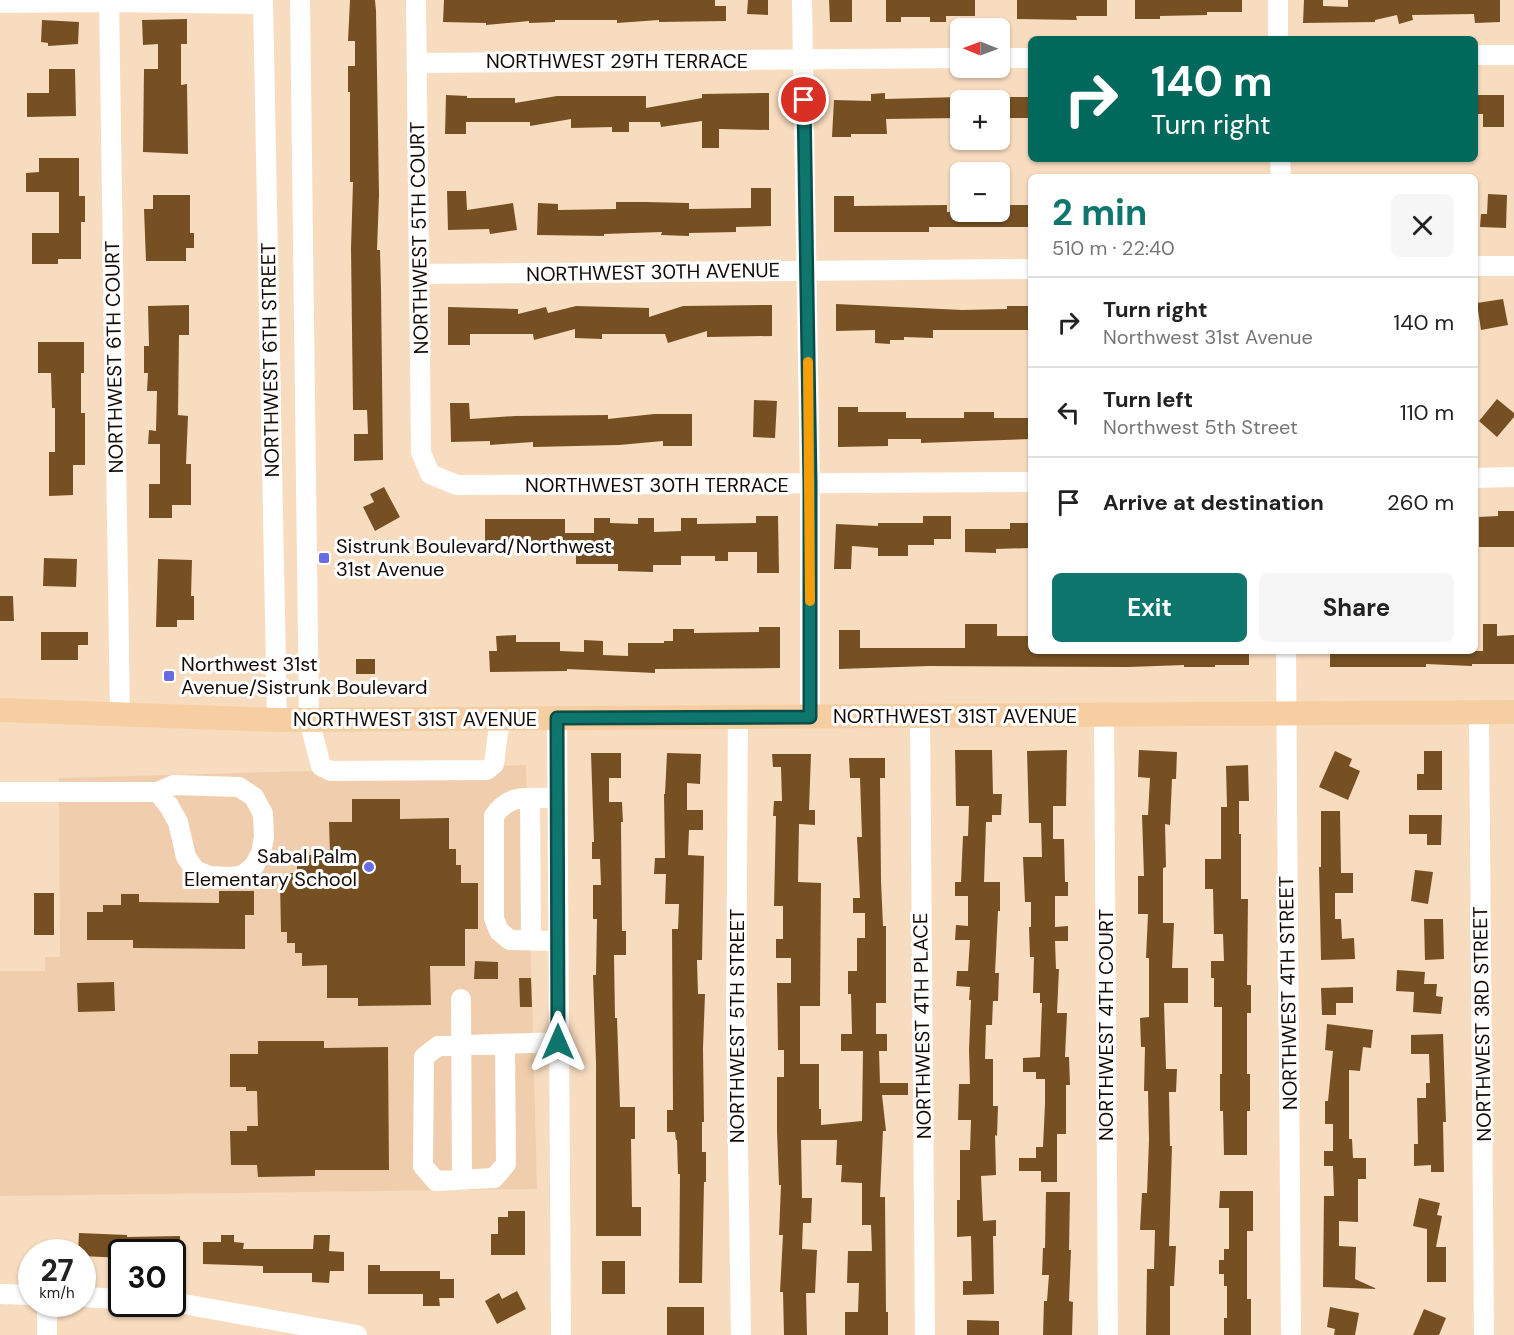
<!DOCTYPE html>
<meta charset="utf-8">
<style>
body{margin:0;font-family:"DM Sans",sans-serif;background:#f6f6f6;color:#222;height:100vh;display:flex;flex-direction:column;font-size:22px;white-space:nowrap}
*{box-sizing:border-box;margin:0}
p{font-size:20px;color:#767676}
.icon{flex:none;width:33px;height:33px;fill:none;stroke:currentColor;stroke-width:2;stroke-linecap:round;stroke-linejoin:round}
.map{position:relative;flex:1;overflow:hidden}
.drawer{position:absolute;left:1028px;top:174px;width:450px;height:480px;display:flex;flex-direction:column;background:#fff;border-radius:9px;box-shadow:0 2px 4px #0004}
.drawer>*{flex:none}
.banner{position:absolute;left:1028px;top:36px;width:450px;height:126px;border-radius:9px;box-shadow:0 2px 4px #0004;background:#00695c;color:#fff;overflow:hidden}
.needle{width:39px;rotate:271deg}
.tools{position:absolute;left:950px;top:18px;display:grid;gap:12px}
.tools a{display:grid;place-items:center;width:60px;height:60px;border-radius:9px;background:#fff;box-shadow:0 2px 4px #0004;font-size:30px}
.speed{position:absolute;left:18px;top:1239px;display:flex;gap:12px;font-size:30px;font-weight:700;text-align:center}
.speed>*{display:grid;place-content:center;width:78px;height:78px;border-radius:50%;background:#fff;box-shadow:0 2px 4px #0004;line-height:1}
.speed small{font-size:15px;font-weight:400}
.speed .limit{border:3px solid #111;border-radius:9px;background:#fff;color:#111}
.pin{position:absolute;display:grid;place-items:center;width:51px;height:51px;color:#fff;margin:-26px;border:3px solid #fff;border-radius:50%;box-shadow:0 2px 6px #0007}
.me{position:absolute;width:66px;margin:-33px;rotate:0deg;stroke-linejoin:round;filter:drop-shadow(0 0 4px #0008)}
.turn{display:flex;align-items:center;gap:21px;height:126px;padding:0 24px;font-size:27px}
.turn .icon{width:78px;height:78px;stroke-width:2.5}
.turn b{display:block;font-size:42px;line-height:51px}
.round{display:grid;place-items:center;flex:none;width:63px;height:63px;border-radius:9px;background:#f6f6f6}
.headline{display:flex;align-items:center;justify-content:space-between;height:102px;padding:0 24px}
h1{font-size:36px;font-weight:700;line-height:45px;color:#0f766e}
.primary-button{display:flex;gap:12px;margin-top:auto;padding:12px 24px}
.primary-button a{flex:1;height:69px;border-radius:9px;background:#0f766e;color:#fff;font-size:24px;font-weight:700;line-height:69px;text-align:center}
.primary-button a+a{background:#f6f6f6;color:#222}
ul{padding:0;list-style:none}
li{display:flex;align-items:center;gap:18px;height:90px;padding:0 24px;border-top:2px solid #e0e0e0}
li div{flex:1}
li b{display:block;font-size:22px}
li em{font-style:normal}
.map>svg:first-child{display:block}
.built{fill:#f0cead}
.building{fill:#765023}
.lines{fill:none;stroke-linecap:round;stroke-linejoin:round}
.minor{stroke:#fff;stroke-width:20}
.major{stroke:#f7cea1;stroke-width:24}
.route-casing{stroke:#0a4d48;stroke-width:15}
.route{stroke:#0f766e;stroke-width:10}
.slow{stroke:#f59e0b;stroke-width:10}
.poi-dot{fill:#676ce5;stroke:#fff;stroke-width:2}
.labels{text-anchor:middle;stroke-width:6;stroke-linejoin:round;paint-order:stroke}
.street-label{font-size:20px;fill:#130a03;stroke:#fff}
.poi-label{font-size:20px;fill:#130a03;stroke:#fff;text-anchor:start}
</style>
<div class="map">
<svg width="1514" height="1335" viewBox="0 0 1514 1335">
<rect width="100%" height="100%" fill="#f8dcbf"/>
<path class="built" d="M526,765L537,1189L0,1196V971H45V957H60L59,778Z"/>
<path class="building" d="M350,0H375L376,11L379,195L377,250H380L381,289L383,460L354,461V434H368L367,410H353L351,248L353,182H350V92H348V66H355V41H348Z
M444,0H715V6H726V21L659,22V20L617,23V20H555V22L529,23V21L486,25V23L443,22Z
M748,0H768V15L747,14Z
M829,0H852V22H830Z
M886,0H975V16H946V22H930V17H901V22H886Z
M1017,0H1107V16H1076L1077,20L1017,19Z
M1135,0H1242V12H1207V15L1160,16V19H1135Z
M1304,0H1323V6L1348,7V0H1500V22L1475,23L1474,14L1412,15L1413,20L1399,24L1397,15L1375,20V22L1303,23Z
M187,19V44H181V85L187,84L188,154L143,152L144,69H158V44L143,45L142,20Z
M42,20L79,22L78,44L48,46V43L41,42Z
M49,69H75L76,116L27,117V93H49Z
M769,93V130L719,129V148H702V121L661,127L660,122H629V132H612V127L571,128V119L530,126V122H466V134H445L446,95L467,96V98H515V103L557,96H646V108L702,98V94Z
M885,93V99L960,97V118L886,119L887,134H851V137H832L834,100L871,101V94Z
M1477,95H1504V127H1483V114H1478Z
M1004,97H1030V118H1004Z
M39,158H79V196H85V222H81V259H58V264H32V233H59V192H26V173L39,172Z
M751,188H771V226L736,227V232L689,233V236L661,235L662,232L604,234V236L537,235L538,203L558,204V210L616,209V202H645L689,203V209L751,208Z
M447,191H466L467,210L513,203L517,230L490,234L489,229L448,230Z
M1488,194L1507,195L1506,228L1480,227L1481,214H1487Z
M153,195H190V233H194V248H186V261H146L144,209H153Z
M834,196H854V206L947,205V212H1005V205H1030V227H929V232H834Z
M1503,299L1508,325L1481,330L1477,303Z
M836,304L962,310L1007,309V306H1030V330H933V338L904,337V340H890V344L875,343V330L836,331Z
M189,305V335H179L178,415L188,416L186,464H191V505H172V518H149V484H160V444H148L149,430L156,431L157,391H147L148,373H144V346H149L148,306Z
M772,305V336L707,337V331L668,343L665,334H602V339L575,338V329L534,340L533,334H470V345H448V307L518,309V314L546,307L548,313L576,306L649,308V317L683,306Z
M38,342H84V373H81V413H85V465H73V495L49,496V452H55V408H52L51,373H38Z
M1497,399L1514,413V417L1497,437L1479,421Z
M754,400L777,401L775,438L753,437Z
M450,403H469L470,419L515,416L608,415V419L654,414H692V446H663V441L619,445L533,447V442L490,445V441L451,442Z
M838,407H858V412H906V418H964V412H994V418H1030V439L921,443V439H888V446L838,447Z
M384,487L400,517L375,531L363,507L374,502L370,494Z
M1498,511H1514V547H1479V517L1498,516Z
M756,516H778L779,573H757V552H728V561H715V556H681V565H653V572L618,571V564H576V548L485,546V519H565V533H594V518H610V523L638,524V518H654V532L681,531V518H697V524L756,523Z
M923,516H951V539H934V545H908V556H878V548L852,546L851,569H834L836,524L878,526V523H923Z
M1010,523H1030V548L996,549V553L965,552V529H1010Z
M44,558L77,559L76,587L43,586Z
M158,559L192,560L191,596H194V620H177V627H156Z
M0,596H13L14,621H0Z
M965,624H997V636H1030V651H1249V665H1215V667H1184V665L1128,667L929,666L839,669V630H860V648H965Z
M1483,624H1497V636L1514,635V664H1472V666L1426,664V667H1330V651H1483Z
M759,627H780V668L655,669V673L567,669V671L490,672L489,651H497L496,636L516,635V642H560V651L584,652V640L603,641V655L628,656V643H664V641H673V629H694V633L759,632Z
M41,632H88V645H78V660H41Z
M356,659H375V674H356Z
M955,750H992L993,794H1002L1001,815H992V822H986L984,882H1000V911H998L995,973H999L998,1001H993L992,1025H986L985,1059H993V1106H998L997,1136L995,1135L996,1175L981,1176L983,1221L996,1220V1236H993L994,1294L963,1295V1281H972L971,1236L957,1237V1200H960V1150H970L971,1120H958L959,1084H970L969,1050L971,1000H969L970,987L956,986L957,971H968L970,940H955L956,925L968,926V896H955V882H961L963,836H968L969,806H956Z
M1067,750L1066,806H1053V839H1064L1065,882H1068V896H1055V927L1068,926V941H1055L1056,969H1059L1057,1013H1067L1065,1057H1069L1070,1085H1066V1134H1057V1182H1041V1171H1019V1158H1036V1147H1043L1045,1104V1079H1036V1072H1023V1058L1040,1057L1042,1003H1040V993H1033L1034,957H1030L1029,927H1031V902H1025L1023,857H1042L1041,823H1029L1027,751Z
M1139,750L1177,752L1176,779H1172L1170,825L1165,824L1166,867L1163,868V923H1174L1172,968H1188V1003H1164L1166,1069H1177L1176,1092H1169L1170,1146H1172L1169,1246H1176L1174,1286H1170V1335H1146L1147,1269H1154L1155,1230H1140L1142,1193H1147L1149,1140L1148,1091H1144L1145,1047H1141L1140,1018L1149,1017V958H1146L1148,914H1138V876H1144L1142,815H1148L1150,778L1138,777Z
M1335,751L1352,759L1349,766L1360,771L1348,800L1319,787Z
M1424,751H1442V790H1417V774H1424Z
M591,753H621V778H609V802H622L623,822H621L622,931H626V955H614L615,1018H617L620,1107H635V1139H631L632,1207H641V1236H596V1062L593,975H596L597,919H593V885H601L600,859H592V842H594Z
M667,753L701,754L700,784L687,783V810H703V830H689L688,855L704,856L702,960H697L698,994H705L703,1048L704,1122H702V1152H706V1182H704L702,1283H679L680,1174H678L677,1140H676L675,1132H667V1110H673L672,929H678L679,904H665L666,874H654L655,858H665L664,794H665Z
M772,754H811L809,810H815V825L799,824L798,882L821,883L820,1006H800V1064H819V1109H821V1125L862,1121L863,1051H841V1034H852L851,994H848V971H857V938H865V913H853V898H860L857,837H862L860,778H850L849,758H885V778H880L881,881L883,926H886V1003H876V1034H887V1051H879L880,1083H908V1095H882L886,1131H883L880,1197H885L886,1312H888V1335H845V1312H858L859,1283H847L848,1251H872L871,1225H862V1183L841,1182L842,1165H836L837,1140H801L802,1198H812L811,1223H803L802,1249L817,1250L815,1293H806L807,1335H784L783,1292H780L783,1235H779L781,1185H779L777,1131V1077H784V1050H778L777,983H791V958H776V939H783V906H774L776,816H773L774,801H782L781,767H773Z
M1248,765L1249,801H1239V834H1241V899H1248L1247,985H1251V1013H1247V1074H1250V1111H1247V1155H1224L1223,1111H1220V1074H1222V1007H1214V978H1211V961H1224L1223,934H1214L1213,889H1205V859H1221V807H1227L1226,766Z
M352,799H400V819L449,818V849H456V865H461V883H478V929H465V966H430L431,1005L358,1006V998H327V965L302,966V953H295V943H287V932H281L280,881H287L286,873H297V866H305V855L330,854L329,822H352Z
M1321,811H1340L1341,873H1353V893H1335V919H1341L1342,939L1354,938L1355,959L1321,960L1319,867H1321Z
M1409,815H1442L1441,845H1427V834H1409Z
M1415,870L1433,872L1428,904L1411,901Z
M219,891H254V915H245V949L133,948V940H87V912H103V905H121V894H139V902L219,903Z
M34,893H54V935H34Z
M1424,919H1443L1444,959L1425,960Z
M475,961L498,962V979H474Z
M1397,970L1425,972L1424,984H1437L1436,996L1443,997L1441,1014L1413,1012L1414,992L1396,991Z
M519,978H531L532,1007H520Z
M114,982L115,1011L78,1012L77,983Z
M1353,987V1003H1336V1015H1322L1321,988Z
M1327,1024L1373,1030L1371,1048L1363,1047L1360,1071L1349,1070V1139H1352L1353,1158H1366V1179H1358V1222L1339,1221V1246L1356,1247L1355,1279L1377,1289L1323,1287L1324,1196H1334L1333,1166H1324V1151H1333V1124H1325V1101H1328L1333,1051L1325,1050Z
M1443,1034L1446,1122H1443L1444,1172H1431V1165L1414,1166V1144H1418L1417,1098H1426V1083H1430L1429,1054H1411V1035Z
M258,1041H324V1048L388,1047L389,1170H315V1176L258,1177L257,1165H231L230,1131H247V1126H258L257,1091H246V1087H230V1054H258Z
M1220,1191H1253V1231H1247V1299H1251V1335H1224V1318H1227V1286H1224V1274H1219V1260H1224V1249H1229V1208H1219Z
M1046,1192H1070L1069,1250H1071L1069,1301L1073,1302L1072,1335H1043L1044,1301H1047L1049,1275H1042L1043,1248H1045Z
M1419,1198L1440,1203L1437,1215L1442,1216L1436,1247H1446V1282H1427V1229L1413,1226Z
M508,1211H525V1255H491V1234H498V1217H508Z
M79,1233L127,1235V1237L180,1236V1252H122V1258L82,1256V1252H78Z
M221,1235H234V1242L244,1243L243,1249H313L314,1235H330L329,1251L344,1252V1271H330L329,1283L312,1282V1273H263V1266L203,1264V1242H221Z
M602,1261H625V1294H602Z
M368,1265H380V1271H440V1279H454V1298H439L440,1306H423V1294H368Z
M517,1291L526,1309L497,1324L485,1301L499,1293L502,1299Z
M667,1307H704V1335H667Z
M1330,1307L1359,1313L1355,1335H1334L1335,1329L1327,1327Z
M1424,1309L1446,1318L1439,1335H1413Z
M967,1320L999,1321V1335H967Z"/>
<g class="lines">
<path class="minor" d="M109,0L120,714
M263,0L277,720
M300,0L309,720L321,766L331,771L487,770L494,764L500,718
M416,0L421,452L430,474L457,485L1030,482
M802,0L810,484V717
M1278,0V39
M0,3L109,2L263,4
M1474,55H1514
M999,58H1030
M417,63L960,58
M1280,159L1281,177
M1474,266H1514
M420,274L1030,269
M1474,478L1514,477
M1286,651L1291,1335
M1479,712L1484,1335
M1104,715L1108,1335
M920,716L925,1335
M738,717L736,1023L741,1335
M557,718L561,1335
M0,792H158L174,785L239,787L254,797L263,814L264,837L261,853L254,866L243,875L231,877L209,876L195,870L186,857L178,822L169,806L158,792
M556,798C529,799 510,792 494,816V918L499,931L510,940L558,941
M530,799L531,940
M461,999L462,1179
M505,1044L506,1164L494,1178L436,1181L423,1166L424,1057L438,1046L558,1042
M0,1294L32,1295
M82,1297L122,1299
M172,1302L357,1335
M47,1304V1335"/>
<path class="major" d="M0,710L277,720L1514,712"/>
</g>
<g class="lines">
<g class="route-casing">
<path id="route" d="M558,1042L557,718L810,717V484L804,100"/>
</g>
<use href="#route" class="route"/>
<path class="slow" d="M808,362L810,601"/>
</g>
<g class="poi-dot">
<rect x="318" y="552" width="12" height="12" rx="3"/>
<rect x="163" y="670" width="12" height="12" rx="3"/>
<circle cx="369" cy="867" r="6"/>
</g>
<g class="labels">
<g class="street-label">
<text x="617" y="68">NORTHWEST 29TH TERRACE</text>
<text transform="translate(419 238) rotate(-91)" y="7">NORTHWEST 5TH COURT</text>
<text transform="translate(653 272) rotate(-1)" y="7">NORTHWEST 30TH AVENUE</text>
<text transform="translate(114 357) rotate(-91)" y="7">NORTHWEST 6TH COURT</text>
<text transform="translate(270 360) rotate(-91)" y="7">NORTHWEST 6TH STREET</text>
<text x="657" y="492">NORTHWEST 30TH TERRACE</text>
<text x="955" y="723">NORTHWEST 31ST AVENUE</text>
<text x="415" y="726">NORTHWEST 31ST AVENUE</text>
<text transform="translate(1288 993) rotate(-91)" y="7">NORTHWEST 4TH STREET</text>
<text transform="translate(1482 1024) rotate(-91)" y="7">NORTHWEST 3RD STREET</text>
<text transform="translate(1106 1025) rotate(-90)" y="7">NORTHWEST 4TH COURT</text>
<text transform="translate(737 1026) rotate(-90)" y="7">NORTHWEST 5TH STREET</text>
<text transform="translate(922 1026) rotate(-91)" y="7">NORTHWEST 4TH PLACE</text>
</g>
<g class="poi-label">
<text x="336" y="553">Sistrunk Boulevard/Northwest<tspan x="336" dy="23">31st Avenue</tspan></text>
<text x="181" y="671">Northwest 31st<tspan x="181" dy="23">Avenue/Sistrunk Boulevard</tspan></text>
<text x="357" y="863" text-anchor="end">Sabal Palm<tspan x="357" dy="23">Elementary School</tspan></text>
</g>
</g>
</svg>
<div class="tools">
<a><svg class="needle" viewBox="-14 -14 28 28"><path d="M0-13l5 13h-10z" fill="#e53935"/><path d="M0 13l5-13h-10z" fill="#767676"/></svg></a>
<a>+</a>
<a>−</a>
</div>
<div class="speed"><div>27<small>km/h</small></div><div class="limit">30</div></div>
<div class="pin" style="left:804px;top:100px;background:#d93025"><svg class="icon" aria-label="arrive" viewBox="0 0 24 24"><path d="M6 21V4h12l-3 4 3 4H6"/></svg></div>
<svg class="me" style="left:558px;top:1042px" viewBox="-20 -20 40 40"><path d="M0-17L14 15 0 8-14 15z" fill="#0f766e" stroke="#fff" stroke-width="4"/></svg>
<div class="banner">
<div class="turn"><svg class="icon" aria-label="right" viewBox="0 0 24 24"><path d="M7 20v-9h11M14 6l5 5-5 5"/></svg><div><b>140 m</b>Turn right</div></div>
</div>
<section class="drawer">
<div class="headline"><div><h1>2 min</h1><p>510 m · 22:40</p></div><a class="round"><svg class="icon" aria-label="close" viewBox="0 0 24 24"><path d="M6 6l12 12M18 6L6 18"/></svg></a></div>
<ul>
<li><svg class="icon" aria-label="right" viewBox="0 0 24 24"><path d="M7 20v-9h11M14 6l5 5-5 5"/></svg><div><b>Turn right</b><p>Northwest 31st Avenue</p></div><em>140 m</em></li>
<li><svg class="icon" aria-label="left" viewBox="0 0 24 24"><path d="M17 20v-9H6M10 6l-5 5 5 5"/></svg><div><b>Turn left</b><p>Northwest 5th Street</p></div><em>110 m</em></li>
<li><svg class="icon" aria-label="arrive" viewBox="0 0 24 24"><path d="M6 21V4h12l-3 4 3 4H6"/></svg><div><b>Arrive at destination</b></div><em>260 m</em></li>
</ul>
<div class="primary-button"><a>Exit</a><a>Share</a></div>
</section>
</div>
